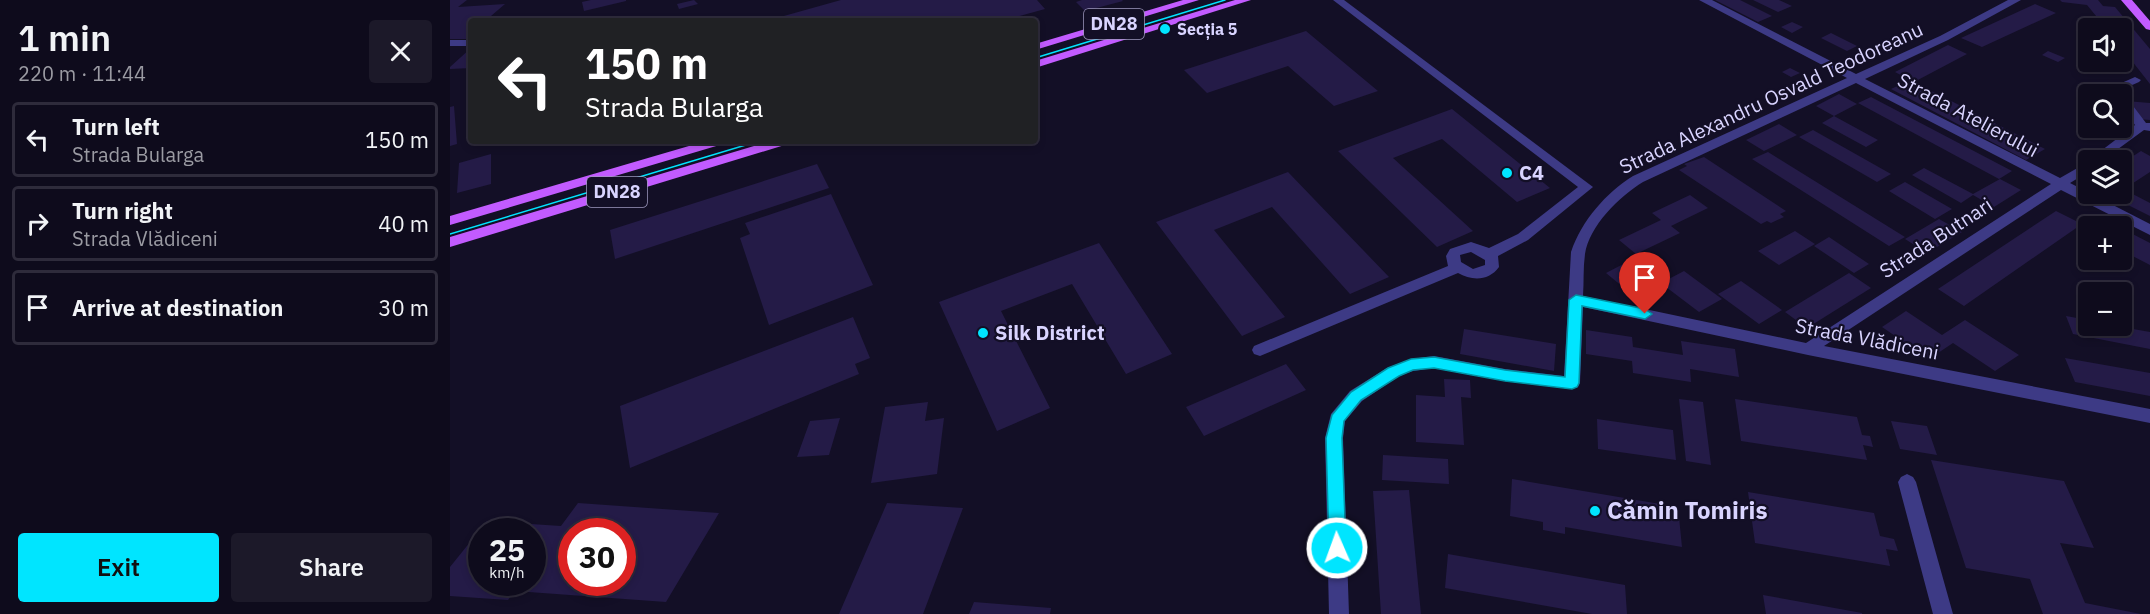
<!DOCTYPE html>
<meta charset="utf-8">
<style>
body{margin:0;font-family:"IBM Plex Sans",sans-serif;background:#1c1929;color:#f1f3f6;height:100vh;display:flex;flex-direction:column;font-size:22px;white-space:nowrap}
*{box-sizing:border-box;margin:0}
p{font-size:20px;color:#9b9ba3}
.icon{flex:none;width:33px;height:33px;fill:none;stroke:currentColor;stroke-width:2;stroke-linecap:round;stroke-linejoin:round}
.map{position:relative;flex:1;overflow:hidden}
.panel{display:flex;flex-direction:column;background:#0e0b1c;width:450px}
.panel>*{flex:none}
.top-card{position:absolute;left:18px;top:18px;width:570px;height:126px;border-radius:6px;box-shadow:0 3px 9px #0003,0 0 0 2px #2e2b3b;background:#202124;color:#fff;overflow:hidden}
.tools{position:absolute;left:1628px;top:18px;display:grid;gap:12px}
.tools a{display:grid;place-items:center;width:54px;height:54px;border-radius:6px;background:#0e0b1c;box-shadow:0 3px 9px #0003,0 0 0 2px #2e2b3b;font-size:30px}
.speed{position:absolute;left:18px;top:518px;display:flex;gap:12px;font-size:30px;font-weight:700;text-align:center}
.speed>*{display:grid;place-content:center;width:78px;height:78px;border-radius:50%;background:#0e0b1c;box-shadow:0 3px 9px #0003,0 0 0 2px #2e2b3b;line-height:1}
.speed small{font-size:15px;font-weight:400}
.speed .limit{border:9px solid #d22;background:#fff;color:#111}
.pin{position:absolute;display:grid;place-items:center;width:51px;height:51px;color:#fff;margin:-62px -26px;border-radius:50% 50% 50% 0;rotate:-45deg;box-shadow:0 0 6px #0007}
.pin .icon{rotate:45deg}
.me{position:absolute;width:66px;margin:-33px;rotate:358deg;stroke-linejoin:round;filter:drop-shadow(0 0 4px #0008)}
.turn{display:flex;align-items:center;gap:21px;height:126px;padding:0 18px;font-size:27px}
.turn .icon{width:78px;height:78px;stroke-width:2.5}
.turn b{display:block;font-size:42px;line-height:51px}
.round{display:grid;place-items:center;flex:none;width:63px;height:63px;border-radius:6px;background:#1c1929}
.summary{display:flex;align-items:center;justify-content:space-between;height:102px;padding:0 18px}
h1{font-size:36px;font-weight:600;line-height:45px}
.button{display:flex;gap:12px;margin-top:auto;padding:12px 18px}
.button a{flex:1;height:69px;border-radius:6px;background:#00e5ff;color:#111;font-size:24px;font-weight:600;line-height:69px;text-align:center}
.button a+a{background:#1c1929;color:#f1f3f6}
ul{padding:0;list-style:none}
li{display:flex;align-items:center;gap:18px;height:75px;margin:0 12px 9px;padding:0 6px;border:3px solid #2e2b3b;border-radius:6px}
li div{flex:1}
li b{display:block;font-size:22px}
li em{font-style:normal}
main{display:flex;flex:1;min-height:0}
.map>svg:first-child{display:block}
.building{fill:#241b47;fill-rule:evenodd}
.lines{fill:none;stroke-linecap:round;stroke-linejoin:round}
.minor{fill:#3d3a85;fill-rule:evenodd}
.major{fill:#c25bff;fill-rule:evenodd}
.tram{stroke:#00e5ff;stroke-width:1.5}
.route{fill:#00e5ff;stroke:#0095a6;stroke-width:1.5}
.poi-dot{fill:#00e5ff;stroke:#130f26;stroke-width:2}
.labels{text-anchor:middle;stroke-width:4.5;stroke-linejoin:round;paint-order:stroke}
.far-poi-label{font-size:16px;font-weight:bold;fill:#d9d4ff;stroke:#130f26;text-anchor:start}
.shield{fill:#130f26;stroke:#9e99be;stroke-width:1.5}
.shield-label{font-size:18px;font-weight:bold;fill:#d9d4ff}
.street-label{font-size:20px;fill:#d9d4ff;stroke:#130f26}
.poi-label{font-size:20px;font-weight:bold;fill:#d9d4ff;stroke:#130f26;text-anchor:start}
.near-poi-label{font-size:24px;font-weight:bold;fill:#d9d4ff;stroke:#130f26;text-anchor:start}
</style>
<main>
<section class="panel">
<div class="summary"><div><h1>1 min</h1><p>220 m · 11:44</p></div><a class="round"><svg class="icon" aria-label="close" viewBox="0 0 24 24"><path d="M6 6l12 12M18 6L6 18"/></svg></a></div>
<ul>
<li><svg class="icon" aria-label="left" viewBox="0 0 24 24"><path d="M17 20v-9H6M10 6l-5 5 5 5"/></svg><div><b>Turn left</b><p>Strada Bularga</p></div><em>150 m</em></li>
<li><svg class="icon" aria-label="right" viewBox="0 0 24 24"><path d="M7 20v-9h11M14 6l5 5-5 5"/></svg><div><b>Turn right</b><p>Strada Vlădiceni</p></div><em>40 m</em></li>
<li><svg class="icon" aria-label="arrive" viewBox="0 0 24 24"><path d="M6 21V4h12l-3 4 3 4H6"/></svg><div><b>Arrive at destination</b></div><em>30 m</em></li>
</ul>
<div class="button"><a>Exit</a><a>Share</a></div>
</section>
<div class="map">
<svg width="1700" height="614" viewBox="0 0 1700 614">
<rect width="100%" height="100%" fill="#130f26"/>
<path class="building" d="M0,0H17L8,7L55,4L41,16H35L29,21H21V39H0Z
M141,0H176V1L134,11L132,2Z
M244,0L248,4L229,9L227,4Z
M391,0H587L595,9L551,21H316Z
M632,0H672L673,1L635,11L626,2Z
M1265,0H1290L1322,16L1308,22Z
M1303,0H1329L1342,6L1328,12Z
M1610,0H1648L1653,6L1665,7L1700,49V84L1671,47V28H1656L1637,5L1612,2Z
M1585,4L1606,13L1532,47L1511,38Z
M1342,22L1353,27L1342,33L1331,27Z
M856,31L928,91L884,106L838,66L757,93L734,70Z
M1381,33L1407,46L1397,51L1371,38Z
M1498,45L1517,54L1464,82L1595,149L1576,160L1441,89L1460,80L1445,72Z
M21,48V68L0,69V67Z
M1598,51L1615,58L1608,62L1592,55Z
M1340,68L1350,73L1341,77L1332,72Z
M1389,94L1407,104L1384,116L1366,106Z
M1421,97L1562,171L1549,179L1408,103Z
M1676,101L1700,103V120L1689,119Z
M4,106L7,144L0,146V107Z
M1002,109L1100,188L1067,202L992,139L943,158L1023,231L987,247L888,151Z
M1384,116L1428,140L1416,147L1372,123Z
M1329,124L1347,135L1314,151L1296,140Z
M1363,130L1441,174L1427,182L1349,137Z
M1691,151L1700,156V172L1671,191V164Z
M1318,152L1455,237L1439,246L1302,159Z
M41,154V184L7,193L9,163Z
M1254,157L1336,211L1330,214L1334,217L1321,223L1317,221L1311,224L1229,170L1237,166L1234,164Z
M367,164L379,188L165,259L160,230Z
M1474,168L1523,194L1550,179L1571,190L1544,207L1523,195L1511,203L1462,175Z
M838,172L939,277L900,294L822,207L764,230L835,317L792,336L706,222Z
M1455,182L1502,209L1485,219L1439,191Z
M1675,190L1700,203V216L1664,198Z
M381,194L423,285L319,325L290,238L300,234L295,223Z
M1240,195L1258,208L1221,226L1230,233L1186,254L1169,240L1211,220L1202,213Z
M1606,211L1632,224L1514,306L1488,289Z
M1489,219L1512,232L1477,253L1455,239Z
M1671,228L1700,243V265L1671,250Z
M1345,231L1365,244L1329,265L1308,251Z
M1379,237L1419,264L1404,273L1364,246Z
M649,243L722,354L676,374L622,284L551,311L600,408L547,431L489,302Z
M1181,260L1211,283L1234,271L1272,299L1249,312L1216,287L1190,301L1156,273Z
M1399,273L1421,288L1357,328L1335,312Z
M1291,281L1332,310L1309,324L1268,294Z
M1456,311L1492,335L1515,320L1569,355L1545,371L1503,343L1479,359L1432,327Z
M1616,316L1638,320V326H1666L1700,332V349L1623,334Z
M403,317L420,358L405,364L409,374L180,468L170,406Z
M1014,329L1106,344L1104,371L1010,354Z
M1136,330L1182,337L1183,347L1233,355L1231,341L1285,349L1289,377L1240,369L1241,382L1183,373L1182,361L1136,354Z
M1615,358L1700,373V396L1625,382Z
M836,364L856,390L754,436L736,407Z
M994,379L1020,380L1021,398L1011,397L1014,445L966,442V395L995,397Z
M1229,399L1253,402L1261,465L1236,461Z
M1285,399L1407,417L1412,435L1420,436L1423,447L1413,445L1417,460L1291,441Z
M478,402L475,421L494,418L487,474L421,483L435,407Z
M390,418L379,455L347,457L360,421Z
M1147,419L1223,430L1226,460L1148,449Z
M1441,421L1477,426L1487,455L1450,449Z
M933,455L998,459L999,484L932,480Z
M1481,460L1614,481L1644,548L1610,543L1635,603L1691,614H1593L1580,579L1516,568Z
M1062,479L1228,507L1232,547L1115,527V534L1093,530V522L1060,516Z
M959,490L971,614H931L923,491Z
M1298,492L1424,513L1430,536L1444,539L1448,551L1436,549L1440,566L1305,543Z
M128,503L269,513L216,602L65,591L58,600L0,596V567L37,521L111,526ZM32,531H82V582H32ZM122,531H172V582H122Z
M437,503L513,508L473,614H389Z
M998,554L1175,585L1177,614H1142L995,588Z
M1313,595L1412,613V614H1316Z
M524,602L601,608L600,614H519Z"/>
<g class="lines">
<path class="minor" d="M883,0H894L1143,187L1078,240L1048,256L1049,267C1039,281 1022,281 1008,273L810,356L804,354L802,350L804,346L998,266L996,256L1000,249L1021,242L1039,248L1068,234L1128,187ZM1021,252L1035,260V265L1023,269L1011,262L1010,255Z
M1249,0H1262L1406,74L1490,36L1558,0H1571L1498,40L1415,79L1610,178L1638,162V172L1620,183L1700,224V235L1611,190L1374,346L1700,409V423L1358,355L1133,307L1130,383L1128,387L1122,389L1055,381L984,368L963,371L949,376L912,401L895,421L893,438L899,614H879L875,438L881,414L900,391L937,368L961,359L984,356L1055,369L1114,376L1121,252C1132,220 1156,193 1183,176L1397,78ZM1406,83L1601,184L1356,343L1133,296C1134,282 1133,268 1135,254C1139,226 1170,196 1193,182Z
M0,40H21V46H0Z
M1685,77L1691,80L1689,82L1671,90L1696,123H1700V131L1694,130L1653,160H1639L1685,125L1671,106V94H1662L1658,89Z
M1457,474L1463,477L1466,482L1503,614H1483L1448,482L1451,477Z"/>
<path class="major" d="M733,0H749L585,50V44Z
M785,0H801L585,68V61Z
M1671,0H1682L1700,21V30L1696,29Z
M256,141H275L273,144L0,225V216Z
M321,141H340L338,144L0,247V237Z"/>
<path class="tram" d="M585,58L775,0
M0,234L309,141"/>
</g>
<path class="route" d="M1126,295L1195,309L1202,314L1195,319L1132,306L1129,383L1127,387L1122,389L1055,381L984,368L963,370L949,376L911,400L894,421L892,438L896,548L893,553L887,556L881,553L879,548L876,438L882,415L901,392L938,368L961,359L984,357L1055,370L1115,377L1119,300Z"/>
<g class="poi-dot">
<circle cx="715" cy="29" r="6"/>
<circle cx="1057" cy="173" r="6"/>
<circle cx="533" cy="333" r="6"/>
<circle cx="1145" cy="511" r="6"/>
</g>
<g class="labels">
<g class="far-poi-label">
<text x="727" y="35">Secția 5</text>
</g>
<g class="shield">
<rect x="634" y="9" width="60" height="30" rx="4.5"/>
<rect x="137" y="177" width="60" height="30" rx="4.5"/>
</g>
<g class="shield-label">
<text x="664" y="30">DN28</text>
<text x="167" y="198">DN28</text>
</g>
<g class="street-label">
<text transform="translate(1321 98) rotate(-25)" y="7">Strada Alexandru Osvald Teodoreanu</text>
<text transform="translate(1518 115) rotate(28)" y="7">Strada Atelierului</text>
<text transform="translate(1486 238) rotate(-33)" y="7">Strada Butnari</text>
<text transform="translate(1417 339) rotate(11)" y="7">Strada Vlădiceni</text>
</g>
<g class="poi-label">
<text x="1069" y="180">C4</text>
<text x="545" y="340">Silk District</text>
</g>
<g class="near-poi-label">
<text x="1157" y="519">Cămin Tomiris</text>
</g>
</g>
</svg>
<div class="tools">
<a><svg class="icon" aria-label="sound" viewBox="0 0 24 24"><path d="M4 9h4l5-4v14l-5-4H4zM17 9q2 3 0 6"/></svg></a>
<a><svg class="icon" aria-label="search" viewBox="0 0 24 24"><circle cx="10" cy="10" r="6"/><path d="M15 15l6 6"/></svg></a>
<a><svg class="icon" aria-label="layers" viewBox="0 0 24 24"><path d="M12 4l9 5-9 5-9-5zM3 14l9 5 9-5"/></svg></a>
<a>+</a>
<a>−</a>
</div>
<div class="speed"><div>25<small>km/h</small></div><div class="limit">30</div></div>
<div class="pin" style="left:1195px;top:314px;background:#d93025"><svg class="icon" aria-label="arrive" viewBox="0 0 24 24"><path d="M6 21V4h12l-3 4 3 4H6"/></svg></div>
<svg class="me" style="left:887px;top:548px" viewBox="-20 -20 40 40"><circle r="17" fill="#00e5ff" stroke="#fff" stroke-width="3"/><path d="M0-11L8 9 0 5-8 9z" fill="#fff"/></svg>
<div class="top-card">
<div class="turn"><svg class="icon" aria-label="left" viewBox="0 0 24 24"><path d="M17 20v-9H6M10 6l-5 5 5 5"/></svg><div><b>150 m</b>Strada Bularga</div></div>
</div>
</div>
</main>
